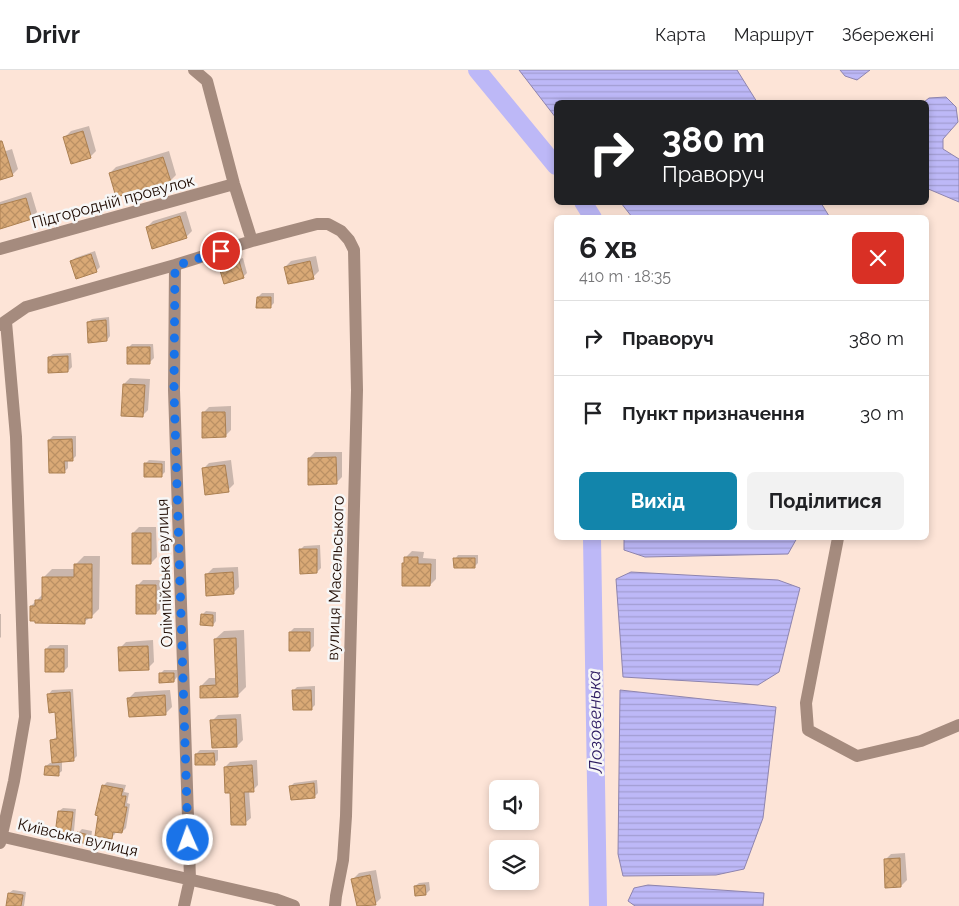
<!DOCTYPE html>
<html lang="uk">
<meta charset="utf-8">
<style>
body{margin:0;font-family:Raleway,sans-serif;background:#f2f2f2;color:#202124;height:100vh;display:flex;flex-direction:column;font-size:19px;white-space:nowrap}
*{box-sizing:border-box;margin:0}
p{font-size:16px;color:#757577}
.icon{flex:none;width:28px;height:28px;fill:none;stroke:currentColor;stroke-width:2;stroke-linecap:round;stroke-linejoin:round}
.map{position:relative;flex:1;overflow:hidden}
.details{position:absolute;left:554px;top:145px;width:375px;height:325px;display:flex;flex-direction:column;background:#fff;border-radius:8px;box-shadow:0 2px 8px #0003}
.details>*{flex:none}
.banner{position:absolute;left:554px;top:30px;width:375px;height:105px;border-radius:8px;box-shadow:0 2px 8px #0003;background:#202124;color:#fff;overflow:hidden}
.buttons{position:absolute;left:489px;top:710px;display:grid;gap:10px}
.buttons a{display:grid;place-items:center;width:50px;height:50px;border-radius:8px;background:#fff;box-shadow:0 2px 8px #0003;font-size:25px}
.pin{position:absolute;display:grid;place-items:center;width:42px;height:42px;color:#fff;margin:-21px;border:2px solid #fff;border-radius:50%;box-shadow:0 1px 5px #0007}
.me{position:absolute;width:55px;margin:-28px;rotate:358deg;stroke-linejoin:round;filter:drop-shadow(0 0 4px #0008)}
.turn{display:flex;align-items:center;gap:18px;height:105px;padding:0 25px;font-size:22px}
.turn .icon{width:65px;height:65px;stroke-width:2.5}
.turn b{display:block;font-size:35px;line-height:42px}
.round{display:grid;place-items:center;flex:none;width:52px;height:52px;border-radius:8px;background:#f2f2f2}
.summary{display:flex;align-items:center;justify-content:space-between;height:85px;padding:0 25px}
h1{font-size:30px;font-weight:700;line-height:38px}
.primary-button{display:flex;gap:10px;margin-top:auto;padding:10px 25px}
.primary-button a{flex:1;height:58px;border-radius:8px;background:#1285ab;color:#fff;font-size:20px;font-weight:700;line-height:58px;text-align:center}
.primary-button a+a{background:#f2f2f2;color:#202124}
ul{padding:0;list-style:none}
li{display:flex;align-items:center;gap:15px;height:75px;padding:0 25px;border-top:1px solid #e0e0e0}
li div{flex:1}
li b{display:block;font-size:19px}
li em{font-style:normal}
header{display:flex;align-items:center;gap:30px;box-sizing:border-box;height:70px;padding:0 25px;background:#fff;border-bottom:1px solid #e0e0e0}
header strong{font-size:24px}
nav{display:flex;gap:28px;margin-inline-start:auto;font-size:18px}
.map>svg:first-child{display:block}
.water{fill:url(#water-rules);stroke:#8e84ae}
.shadow{fill:#0003}
.lines{fill:none;stroke-linecap:round;stroke-linejoin:round}
.river{stroke:#bdb8f7;stroke-width:18}
.building{fill:url(#building-cross-hatch);stroke:#ab8052}
.street{stroke:#a58b7e;stroke-width:12}
.route{stroke:#1a73e8;stroke-width:9;stroke-dasharray:0 16.2}
.labels{text-anchor:middle;stroke-width:5;stroke-linejoin:round;paint-order:stroke}
.street-label{font-size:16px;fill:#200c03;stroke:#f7f7f7}
.water-label{font-size:18px;font-style:italic;fill:#2b1960;stroke:#f7f7f7}
</style>
<header>
<strong>Drivr</strong>
<nav><a>Карта</a><a>Маршрут</a><a>Збережені</a></nav>
</header>
<div class="map">
<svg width="959" height="836" viewBox="0 0 959 836">
<defs>
<pattern id="water-rules" width="6" height="5" patternUnits="userSpaceOnUse" patternTransform="scale(1.25)"><rect width="6" height="5" fill="#bdb8f7"/><path d="M0 2.5h6" fill="none" stroke="#a29dd2"/></pattern>
<pattern id="building-cross-hatch" width="8" height="8" patternUnits="userSpaceOnUse" patternTransform="scale(1.25)"><rect width="8" height="8" fill="#d9a976"/><path d="M0 0l8 8M0 8l8-8" fill="none" stroke="#ba9064"/></pattern>
</defs>
<rect width="100%" height="100%" fill="#fde4d7"/>
<path class="water" d="M519,0H737L757,32H556V48Z
M840,0H870L857,10L845,6Z
M946,27L956,37L958,52L943,69V79L959,89V132L926,118V32H924L929,28Z
M621,133H821L829,146V148L632,147Z
M624,468H797L788,484L645,487L624,480Z
M631,502L778,510L800,518L779,602L758,615L623,607L616,509Z
M620,620L776,637L763,748L744,799L716,805L623,806L618,784Z
M648,815L764,823L763,836H635L628,831L634,818Z"/>
<path class="shadow" d="M89,56L96,81L90,87L65,67L71,61Z
M12,79L18,99L12,105L0,108V83Z
M169,81L176,105L170,111L110,103L116,97Z
M31,122L37,142L31,148L0,157V132Z
M186,141L192,161L186,167L147,157L153,151Z
M95,181L100,197L96,201L71,192L75,188Z
M316,186L319,201L313,207L285,197L291,191Z
M243,188L247,203L243,207L220,197L224,194Z
M262,223H274V233L270,237L258,227Z
M109,247L110,266L107,270L88,252L92,249Z
M132,274H153L154,288L150,292L128,278Z
M71,283L72,297L68,301L49,287L53,284Z
M130,308L150,309L148,340L142,346L124,314Z
M231,336V360L225,366L203,343L209,337Z
M53,366H76V386L72,390H68V398L64,402L49,370Z
M315,382H342V407L336,413L309,388Z
M149,390L165,391V402L161,406L145,394Z
M231,390L234,414L228,420L203,399L209,393Z
M139,457H156L157,487L151,493L133,463Z
M320,475L321,498L317,502L300,480L304,476Z
M412,481L424,482L423,488L436,489V509L430,515L405,492L406,487Z
M458,485H478V493L475,496L455,489Z
M84,486H100L99,539L91,547L84,552L31,536L44,523V507L52,499H76V494Z
M238,497L239,517L233,523L207,504L213,498Z
M143,510H162V537L156,543L137,516Z
M206,541L216,542V551L213,555L202,545Z
M0,544H1V567L0,568Z
M294,558H314V576L310,580L290,562Z
M244,560L246,617L238,625L201,616L209,608H217L215,569L224,561Z
M153,570L154,592L148,598L120,578L126,572Z
M50,575H68V597L64,601L46,579Z
M164,600H177V607L174,611L160,604Z
M315,616V635L311,639L294,620L297,617Z
M73,619L77,686L73,690L62,691V701L58,704L46,696L50,693H53L52,670L58,666L56,641L49,624L52,620Z
M170,620L172,637L166,643L129,628L135,622Z
M241,644L243,670L237,676L212,651L218,645Z
M200,680H218V690L214,694L196,684Z
M257,690L258,715L253,720L249,721L251,748L245,753L231,721L225,697L230,692Z
M317,710L318,723L315,726L290,717L294,713Z
M107,712L126,715L124,722L129,723L127,733L130,734L126,758L122,762L116,761L115,764L111,768L103,716Z
M63,738L76,739L74,761L70,764L59,741Z
M82,759L92,761L91,769L87,772L78,763Z
M905,783L907,810L901,816L885,790L891,784Z
M376,800L381,828L375,834L358,836L353,809L359,803Z
M429,812L430,820L426,824L415,816L419,813Z
M13,820L26,822L24,836H13L9,823Z"/>
<g class="lines">
<path class="river" d="M477,0L556,96
M583,132L593,148
M592,468L598,836"/>
</g>
<path class="building" d="M83,61L91,88L71,94L63,67Z
M0,71H2L13,106L0,110Z
M163,87L171,112L116,127L109,103Z
M26,128L32,149L0,159V135Z
M180,146L187,168L152,179L146,157Z
M91,184L97,202L76,209L70,191Z
M239,191L244,208L224,214L219,197Z
M310,191L314,209L288,214L284,197Z
M257,227H271V238H256Z
M106,250L107,271L88,273L87,252Z
M127,277H150V294H127Z
M68,286V302L48,303V287Z
M123,314L145,315L143,347L121,346Z
M202,342H225L226,367L202,368Z
M72,369L73,391H64L65,403H49L48,370Z
M336,387L337,414L308,415V388Z
M144,393L162,394V407H144Z
M225,395L229,422L205,425L202,398Z
M132,463H151V494H132Z
M299,479H317V503L300,504Z
M404,487H418V494H431L430,516H402V493H404Z
M453,488H475V498H454Z
M74,494H92V548H85V554L35,553V551H30V536H35V530H42V507H74Z
M233,502L234,524L206,526L205,504Z
M136,515H156V544H136Z
M201,544L213,545V556L200,555Z
M289,562H310V581H289Z
M236,568L238,627L200,628V616L216,615L214,569Z
M148,576L149,600L119,601L118,577Z
M45,579H64V602H45Z
M159,603H174V612L159,613Z
M292,620H311L312,640H293Z
M70,622L74,691L52,693L50,670L57,669L55,642L49,643L47,624Z
M165,625L166,645L129,647L127,628Z
M236,649L237,677L212,678L210,650Z
M214,683L215,695H195V684Z
M252,695L254,722H244L246,755H231L230,723H225L224,697Z
M45,696H59V706L44,705Z
M314,713L315,728L291,730L289,716Z
M102,715L123,719L121,726H126L124,737H127L122,763L113,762L112,769L95,766L98,746L95,745Z
M58,741L73,742L70,766L55,764Z
M77,762L89,765L88,774L76,772Z
M900,788L901,817L885,818L884,789Z
M370,805L376,835L357,836L351,809Z
M425,815L426,825L415,826L414,816Z
M8,823L23,825L21,836H6Z"/>
<g class="lines">
<path class="street" d="M194,0L207,11L234,114L252,171
M0,179L234,114
M175,195L174,320L190,809L184,836
M0,255L26,237L175,195L252,171L317,154H328L341,161L349,170L354,180L357,320L346,746L343,790L336,826L335,836
M838,468L806,633L808,660L857,686L921,671L959,655
M0,766L275,829L294,836
M0,773L14,711L25,647L16,367L6,252"/>
</g>
<g class="lines">
<path class="route" d="M188,770L174,320L175,196L221,181"/>
</g>
<g class="labels">
<g class="street-label">
<text transform="translate(113 131) rotate(-15)" y="6">Підгородній провулок</text>
<text transform="translate(164 503) rotate(-92)" y="6">Олімпійська вулиця</text>
<text transform="translate(335 508) rotate(-88)" y="6">вулиця Масельського</text>
<text transform="translate(78 767) rotate(13)" y="6">Київська вулиця</text>
</g>
<g class="water-label">
<text transform="translate(595 652) rotate(-91)" y="6">Лозовенька</text>
</g>
</g>
</svg>
<div class="buttons">
<a><svg class="icon" aria-label="sound" viewBox="0 0 24 24"><path d="M4 9h4l5-4v14l-5-4H4zM17 9q2 3 0 6"/></svg></a>
<a><svg class="icon" aria-label="layers" viewBox="0 0 24 24"><path d="M12 4l9 5-9 5-9-5zM3 14l9 5 9-5"/></svg></a>
</div>
<div class="pin" style="left:221px;top:181px;background:#d93025"><svg class="icon" aria-label="arrive" viewBox="0 0 24 24"><path d="M6 21V4h12l-3 4 3 4H6"/></svg></div>
<svg class="me" style="left:188px;top:770px" viewBox="-20 -20 40 40"><circle r="17" fill="#1a73e8" stroke="#fff" stroke-width="3"/><path d="M0-11L8 9 0 5-8 9z" fill="#fff"/></svg>
<div class="banner">
<div class="turn"><svg class="icon" aria-label="right" viewBox="0 0 24 24"><path d="M7 20v-9h11M14 6l5 5-5 5"/></svg><div><b>380 m</b>Праворуч</div></div>
</div>
<section class="details">
<div class="summary"><div><h1>6 хв</h1><p>410 m · 18:35</p></div><a class="round" style="background:#d93025;color:#fff"><svg class="icon" aria-label="close" viewBox="0 0 24 24"><path d="M6 6l12 12M18 6L6 18"/></svg></a></div>
<ul>
<li><svg class="icon" aria-label="right" viewBox="0 0 24 24"><path d="M7 20v-9h11M14 6l5 5-5 5"/></svg><div><b>Праворуч</b></div><em>380 m</em></li>
<li><svg class="icon" aria-label="arrive" viewBox="0 0 24 24"><path d="M6 21V4h12l-3 4 3 4H6"/></svg><div><b>Пункт призначення</b></div><em>30 m</em></li>
</ul>
<div class="primary-button"><a>Вихід</a><a>Поділитися</a></div>
</section>
</div>
